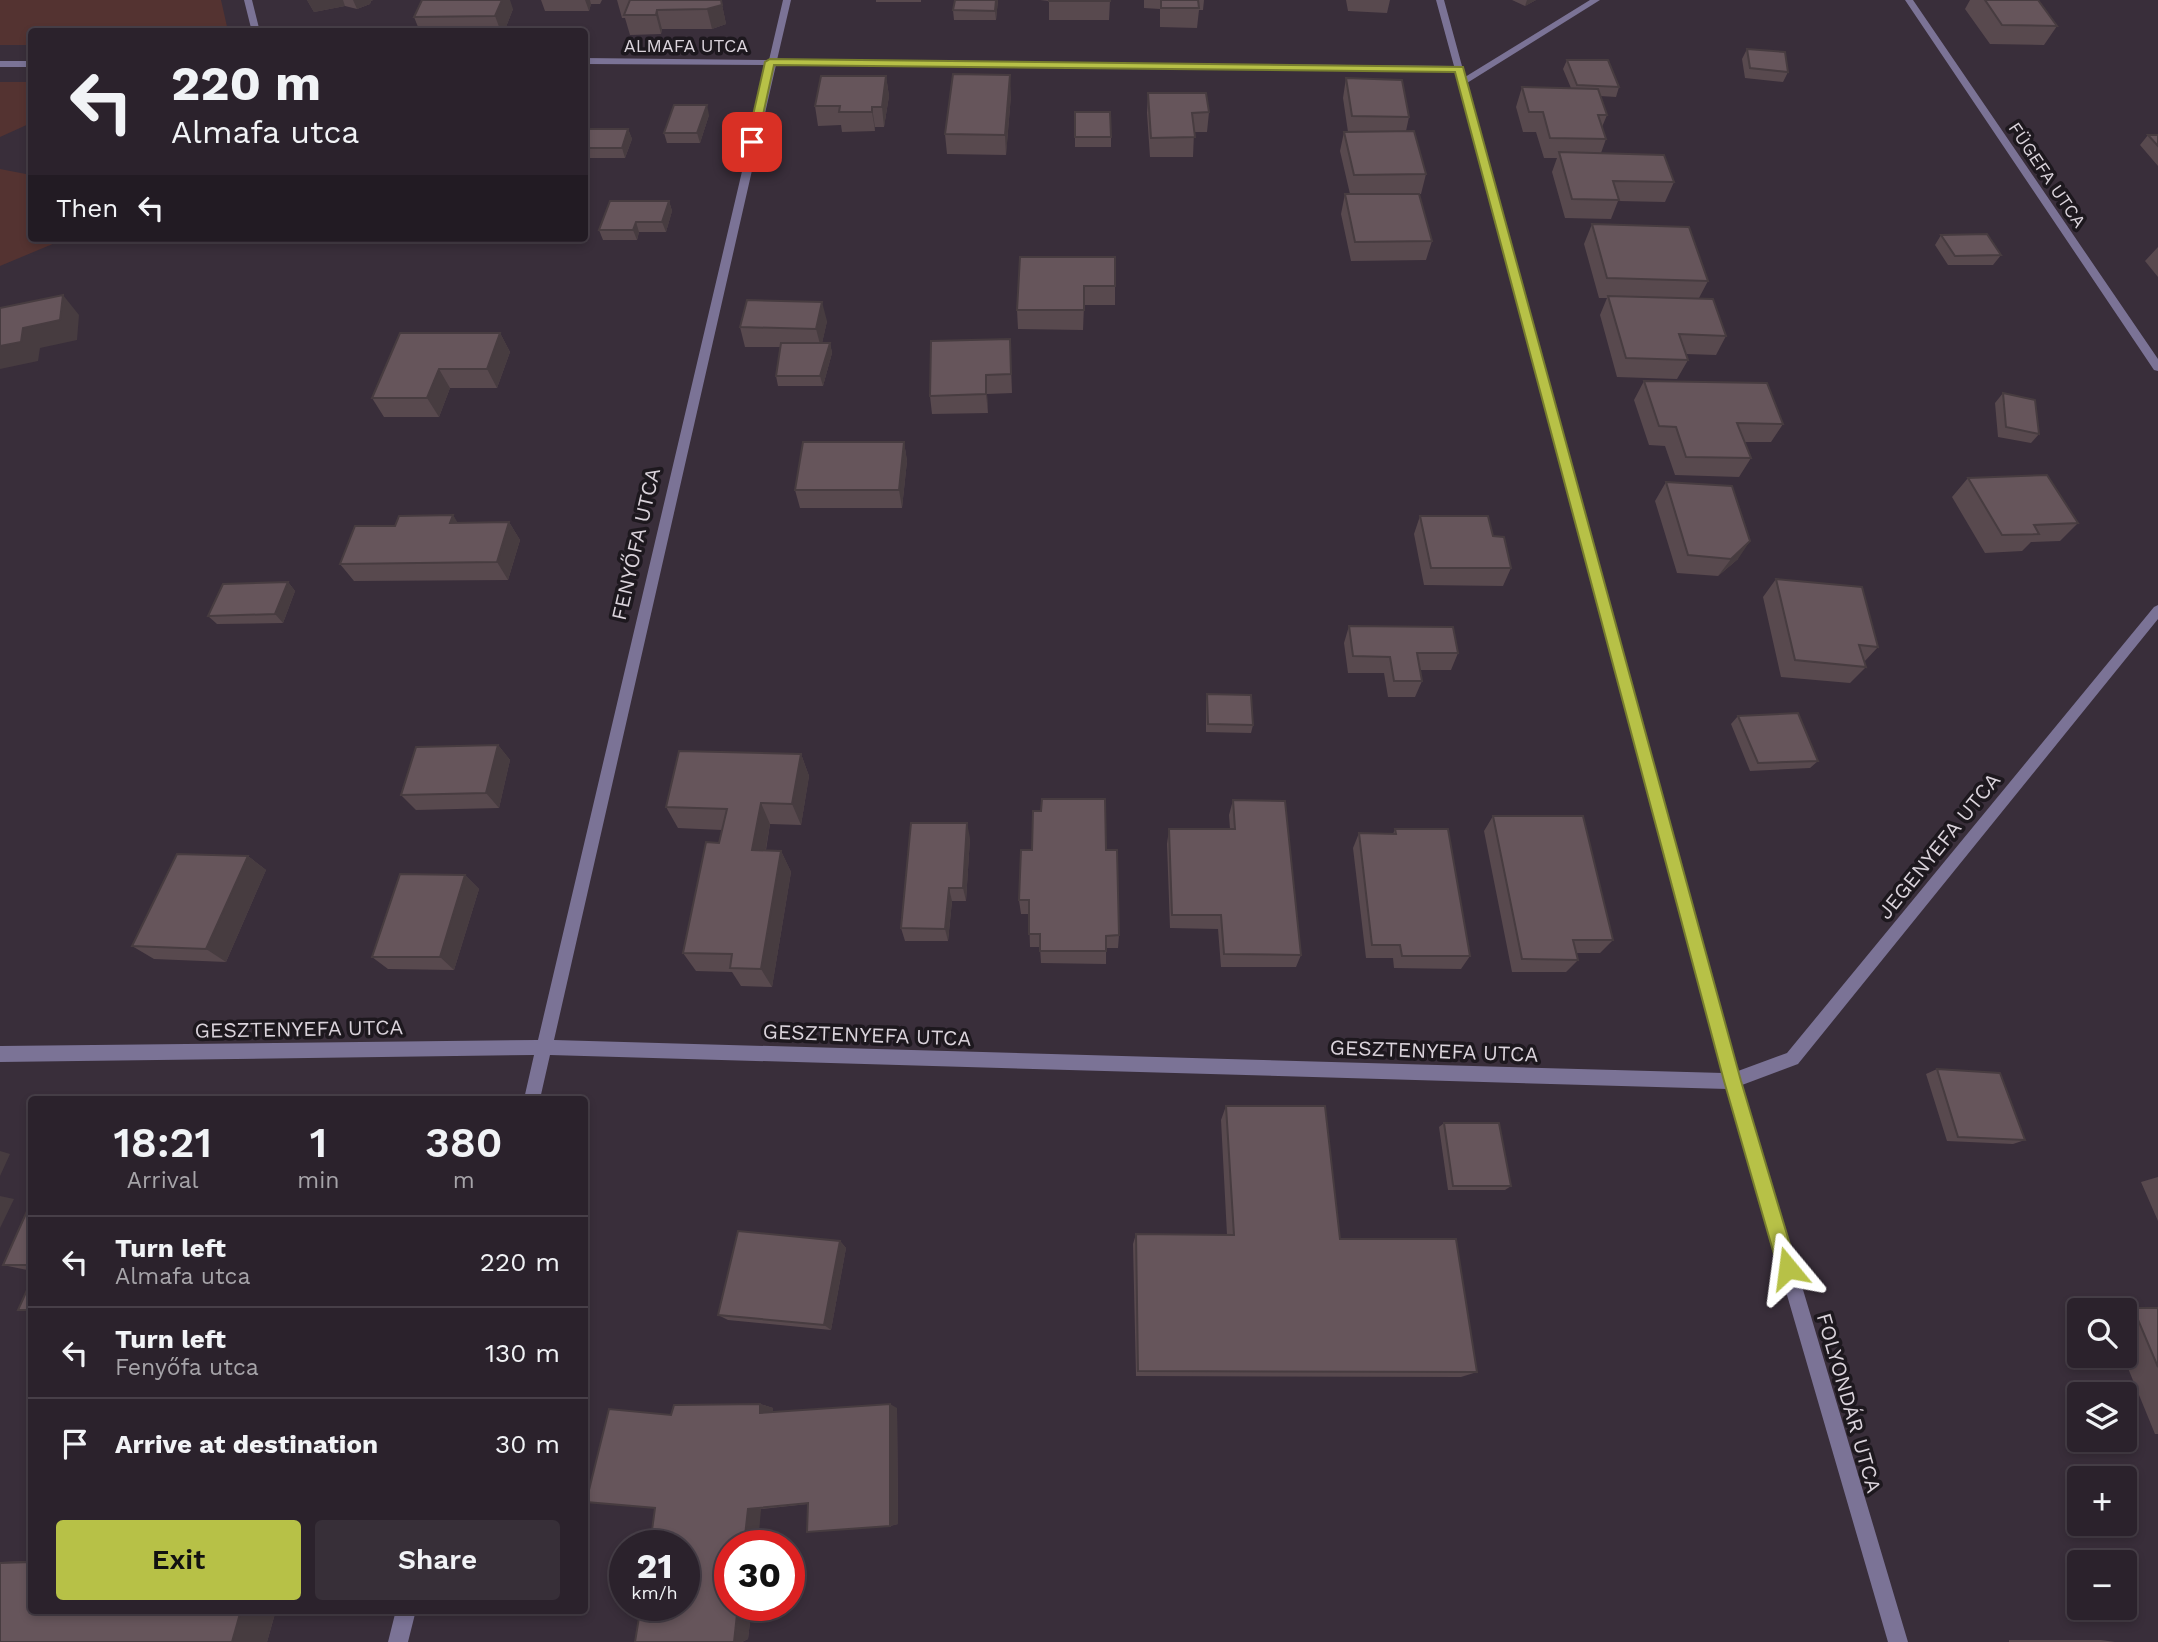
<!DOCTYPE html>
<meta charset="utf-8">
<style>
body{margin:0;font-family:"Work Sans",sans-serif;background:#372f38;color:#f1f3f6;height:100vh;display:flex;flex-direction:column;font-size:26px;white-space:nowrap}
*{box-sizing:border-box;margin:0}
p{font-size:23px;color:#a6a4a9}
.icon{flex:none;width:38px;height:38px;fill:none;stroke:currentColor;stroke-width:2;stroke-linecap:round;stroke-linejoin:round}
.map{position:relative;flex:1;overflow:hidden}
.drawer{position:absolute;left:28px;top:1096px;width:560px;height:518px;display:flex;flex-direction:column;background:#2b222c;border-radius:7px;box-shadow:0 4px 10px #0003,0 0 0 2px #473f48}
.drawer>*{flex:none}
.top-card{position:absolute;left:28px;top:28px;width:560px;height:214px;border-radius:7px;box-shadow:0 4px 10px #0003,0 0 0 2px #473f48;background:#2b222c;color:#f1f3f6;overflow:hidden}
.tools{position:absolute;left:2067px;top:1298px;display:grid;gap:14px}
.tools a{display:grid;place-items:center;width:70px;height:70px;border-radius:7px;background:#2b222c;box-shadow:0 4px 10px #0003,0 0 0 2px #473f48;font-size:35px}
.speed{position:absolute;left:609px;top:1530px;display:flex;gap:14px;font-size:35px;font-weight:700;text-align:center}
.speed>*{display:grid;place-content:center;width:91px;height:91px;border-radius:50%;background:#2b222c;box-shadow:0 4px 10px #0003,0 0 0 2px #473f48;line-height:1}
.speed small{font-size:18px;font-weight:400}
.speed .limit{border:10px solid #d22;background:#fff;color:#111}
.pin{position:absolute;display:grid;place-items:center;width:60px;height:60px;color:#fff;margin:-30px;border-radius:14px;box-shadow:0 4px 10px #0006}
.me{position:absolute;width:77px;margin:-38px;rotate:344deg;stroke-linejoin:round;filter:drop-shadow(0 0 5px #0008)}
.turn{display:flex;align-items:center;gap:24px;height:147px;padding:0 28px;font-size:32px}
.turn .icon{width:91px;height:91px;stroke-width:2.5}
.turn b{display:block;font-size:49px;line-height:60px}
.then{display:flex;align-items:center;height:66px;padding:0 28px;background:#0003;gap:14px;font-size:26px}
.eta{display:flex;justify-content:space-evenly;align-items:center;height:119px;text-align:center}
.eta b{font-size:42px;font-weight:600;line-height:49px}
.cta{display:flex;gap:14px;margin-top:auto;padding:14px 28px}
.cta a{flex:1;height:80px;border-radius:7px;background:#b7c147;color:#111;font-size:28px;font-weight:600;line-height:80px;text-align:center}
.cta a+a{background:#372f38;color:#f1f3f6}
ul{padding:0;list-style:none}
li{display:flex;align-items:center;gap:21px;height:91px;padding:0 28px;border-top:2px solid #473f48}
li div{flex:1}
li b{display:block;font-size:26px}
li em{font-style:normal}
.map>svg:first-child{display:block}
.green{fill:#543331}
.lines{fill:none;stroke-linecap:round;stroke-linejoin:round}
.street{fill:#7b7396;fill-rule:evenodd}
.wall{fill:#58494e}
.shaded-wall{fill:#473c40}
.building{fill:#66555b;stroke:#473c40;stroke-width:2}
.route{fill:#b7c147;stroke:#777d2e;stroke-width:2}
.labels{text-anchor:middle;stroke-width:7;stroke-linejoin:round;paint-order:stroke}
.far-street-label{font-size:18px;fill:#dad3db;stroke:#1d181e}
.street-label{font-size:21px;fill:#dad3db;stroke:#1d181e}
</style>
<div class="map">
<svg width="2158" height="1642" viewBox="0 0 2158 1642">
<rect width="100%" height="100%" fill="#392e3a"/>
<path class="green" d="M0,0H221L228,31L32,32L31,45H0Z
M0,82H32L31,123L0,137Z
M0,169L31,175L32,238H56L55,243L0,266Z"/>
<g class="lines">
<path class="street" d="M244,0H252L260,32H252Z
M783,0H791L777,60L1454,66L1436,0H1444L1465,77L1590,0H1600L1467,83L1738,1071L1787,1053L2154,607L2158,605V619L1798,1064L1742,1085L1908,1642H1888L1727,1089L550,1055L540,1099H524L534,1055L0,1062V1046L538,1040L767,65L584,64V58L769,60ZM776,65L1455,72L1723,1073L554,1040Z
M1905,0H1913L2158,359V371L2154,370Z
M0,61H32V67H0Z
M396,1610H416L408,1642H388Z"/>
</g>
<path class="wall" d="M307,0H373L371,1L370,4L357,9L345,6L314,12Z
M541,0H602L600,4H591L589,11H545Z
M617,0H721L726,24L712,29H662L661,34L630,35L625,18H622Z
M876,0H921V2H876Z
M998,0L996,20H954L953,10Z
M1040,0H1110L1109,20H1049V1Z
M1144,0H1204L1203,10H1199L1197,28L1160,27V9L1144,8Z
M1346,0H1390L1387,13L1348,11Z
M1512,0H1536L1525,6Z
M1970,0H2038L2057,26L2044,45L1990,44L1965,9Z
M513,9L504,32H420L414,17Z
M1747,49L1788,72L1783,82L1745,78L1742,59Z
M1567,60L1619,87L1616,97L1600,96L1607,115L1602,127L1606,139L1601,153L1674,182L1665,202L1618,201L1611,219L1565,218L1552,172L1557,158H1544L1536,132H1523L1516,107L1522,87L1571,88L1563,69Z
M886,76L889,96L884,127H875V131L842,132L841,125L818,126L815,106Z
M1346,78L1409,117L1406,131L1426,174L1421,194H1372L1432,241L1426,260L1351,261L1341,214L1345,194H1350L1340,151L1344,132H1348L1343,98Z
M1148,93L1209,112L1207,132H1194L1193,157H1150L1147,113Z
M1011,95L1006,155L947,154L945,134Z
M1075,112L1111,137V147H1075Z
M709,115L700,143H667L664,133Z
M628,129L632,139L625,158H584V130Z
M2148,135H2158V166L2140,145Z
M669,201L672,211L666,232H639L637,240H603L599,230Z
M1592,224L1708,281L1699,298L1726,336L1716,355L1686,354L1688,360L1677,379L1617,377L1600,315L1607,298H1599L1584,244Z
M1941,235L2001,255L1993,265H1948L1935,245Z
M2158,247V277L2145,261Z
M1020,257L1115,286V305H1084L1083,330L1018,329L1017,310Z
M827,321L822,343H830L832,353L823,386H778L776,376L781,347H745L740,327Z
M500,333L510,352L497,388H450L439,417H384L372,398Z
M1010,339L1012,393L987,394L988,413L932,414L930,396Z
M1644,381L1783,424L1771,442H1745L1751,458L1739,477L1675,475L1665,446L1649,445L1634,400Z
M2003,393L2039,434L2031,443L1998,437L1995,403Z
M904,442L907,461L902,508H800L795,490Z
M1968,478L2078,523L2060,541L2031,542L2022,551L1985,553L1952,497Z
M1666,482L1738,559L1718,576L1677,573L1655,501Z
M453,515L457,523L509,522L520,540L508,580L354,581L340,564L395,526Z
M1420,516L1493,536L1511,568L1503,586L1424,585L1414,534Z
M1776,579L1878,647L1864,662L1866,667L1850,683L1781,677L1763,597Z
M288,582L295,591L283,623L217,624L208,616Z
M1349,626L1458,653L1451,670H1420L1422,681L1415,697H1388L1384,673H1348L1344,643Z
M1207,694L1253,725L1251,733L1206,732V702Z
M1738,716L1818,761L1810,768L1750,771L1731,724Z
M498,745L510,760L499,808L416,810L401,795Z
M801,754L809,776L801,825L770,824L766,850L781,851L791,872L772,987L741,986L732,972L696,971L683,953L719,843L722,830L678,828L666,807Z
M1233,800L1301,955L1296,967H1221L1218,929L1170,928L1167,844L1169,829H1230L1229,815Z
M1493,816L1613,940L1600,953H1576L1578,960L1566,972H1512L1484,831Z
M1395,829L1470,956L1461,969L1394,968L1393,958H1366L1353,848L1359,833L1393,834Z
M970,838L966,901H952L948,941H905L901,928Z
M1106,850L1119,935L1118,948H1106V964L1041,963L1040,947H1030L1029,914H1021L1019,900Z
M248,856L266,870L226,962L154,959L132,946Z
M465,875L479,889L454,970L388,969L372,957Z
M1937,1069L2025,1140L2013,1144L1947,1141L1926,1074Z
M1226,1106L1340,1239L1477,1372L1461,1377L1136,1376L1133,1244L1136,1234L1227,1235L1221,1120Z
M1444,1123L1511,1186L1505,1190H1448L1439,1127Z
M2158,1177V1221L2141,1182Z
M32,1200V1271L3,1265Z
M840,1241L846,1248L831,1330L728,1320L718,1315Z
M2133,1308H2158V1434H2155L2123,1356H2124V1311H2120Z
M760,1404L773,1408V1412L897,1408L898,1524L890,1526L808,1504L761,1509L730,1605H752L748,1639L742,1642H635L655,1508L671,1415Z
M32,1561V1610H276L267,1642H0V1562Z
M2009,1640H2101L2115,1642H2009Z"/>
<path class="shaded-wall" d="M307,0H343L345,6L314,12Z
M353,0H373L371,1L370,4L357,9Z
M502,0H510L513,9L504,32H501L495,16Z
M585,0H590L591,4L589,11Z
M721,0L726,24L712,29L707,9Z
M996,0H998L996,20L995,11Z
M1527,0H1536L1525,6Z
M657,10L662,29L661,34L656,15Z
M1010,75L1011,95L1006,155L1005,135Z
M886,76L889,96L884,127L882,107Z
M707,105L709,115L700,143L697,133Z
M872,107L875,127V131L872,112Z
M628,129L632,139L625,158L622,148Z
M669,201L672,211L666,232L662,222Z
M636,222L639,232L637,240L633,230Z
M63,295L79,315L77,340L40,348L38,361L0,369V346Z
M822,302L827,321L821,348L816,329Z
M500,333L510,352L497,388L487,369Z
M830,343L832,353L823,386L820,376Z
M439,369L450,388L439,417L427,398Z
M986,375L988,413L986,394Z
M904,442L907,461L902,508L899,490Z
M453,515L464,533L450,523Z
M509,522L520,540L508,580L497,562Z
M1750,541L1738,559L1718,576L1731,559Z
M288,582L295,591L283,623L275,614Z
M498,745L510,760L499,808L486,793Z
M801,754L809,776L801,825L792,804Z
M761,803L770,824L762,871L752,850Z
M967,823L970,838L966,901L963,888Z
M781,851L791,872L772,987L761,969Z
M248,856L266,870L226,962L206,949Z
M465,875L479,889L454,970L440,957Z
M949,888L952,901L948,941L945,929Z
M0,1151L10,1154L0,1176Z
M0,1196L14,1199L0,1228Z
M840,1241L846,1248L831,1330L824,1325Z
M760,1404L773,1408V1416L760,1413Z
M890,1404L897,1408L898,1524L890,1526Z
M748,1509H761L758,1545H744Z
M738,1605H752L748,1639L742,1642H734Z
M241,1610H276L267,1642H232Z"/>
<path class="building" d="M422,0H502L495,16L414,17Z
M630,0H721L722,5L707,9L657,10L656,15H624Z
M955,0H996L995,11L953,10Z
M1049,0H1110V1H1049Z
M1161,0H1198L1199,8H1161Z
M1985,0H2038L2057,26L2002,25Z
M1747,49L1785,52L1788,72L1750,68Z
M1567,60H1608L1619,87L1577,85Z
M953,74L1010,75L1005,135L945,134Z
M821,76H886L882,107H872V112H839L840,106H815Z
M1346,78L1402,80L1409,117L1352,116Z
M1522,87L1598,89L1607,115H1598L1606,139L1550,138L1543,112H1529Z
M1148,93H1206L1209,112L1192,113L1195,137L1151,138Z
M674,105H707L697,133H664Z
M1075,112H1110L1111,137H1075Z
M585,129H628L622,148H584Z
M1414,131L1426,174L1354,175L1344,132Z
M2148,135H2158V146Z
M1559,152L1664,155L1674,182L1613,181L1619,200L1572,199Z
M1345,194H1419L1432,241L1355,242Z
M610,201H669L662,222H636L633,230H599Z
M1592,224L1689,227L1708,281L1607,278Z
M1987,234L2001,255L1955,256L1941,235Z
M1020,257H1115V286H1084V310H1017Z
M63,295L60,320L23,328L21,342L0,346V308Z
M1608,296L1713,299L1726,336L1679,334L1688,360L1626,358Z
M747,300L822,302L816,329L740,327Z
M400,333H500L487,369H439L427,398H372Z
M1010,339L1011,374L986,375V394L930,396L931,341Z
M781,343H830L820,376H776Z
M1644,381L1767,383L1783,424L1737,423L1751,458L1686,457L1676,427L1659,426Z
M2003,393L2035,400L2039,434L2006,427Z
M803,442H904L899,490H795Z
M2047,475L2078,523L2034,525L2039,534L2002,535L1968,478Z
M1666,482L1732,486L1750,541L1731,559L1688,555Z
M453,515L450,523L509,522L497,562L340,564L355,526H395L399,516Z
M1420,516H1488L1493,536L1504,537L1511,568H1431Z
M1776,579L1862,587L1878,647L1859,645L1866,667L1795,660Z
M288,582L275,614L208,616L223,584Z
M1349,626L1453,627L1458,653H1417L1422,681H1394L1390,657L1353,656Z
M1207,694L1251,695L1253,725L1208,724Z
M1798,713L1818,761L1758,763L1738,716Z
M498,745L486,793L401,795L416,747Z
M679,751L801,754L792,804L761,803L752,850L781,851L761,969L730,968L732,954L683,953L706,842L719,843L727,809L666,807Z
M1042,799H1105L1106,850H1117L1119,935L1106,936V951H1040V934H1029V900H1019L1021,850H1032L1033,811H1041Z
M1233,800L1285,801L1301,955L1224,954L1221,915H1172L1169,829H1235Z
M1493,816H1583L1613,940H1573L1578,960L1522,959Z
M911,823H967L963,888H949L945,929L901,928Z
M1395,829H1448L1470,956H1402L1400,945H1372L1359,833L1396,834Z
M177,854L248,856L206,949L132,946Z
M400,874L465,875L440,957H372Z
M1937,1069L2000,1073L2025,1140L1958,1137Z
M1226,1106H1325L1340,1239H1456L1477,1372L1138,1371L1136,1234L1234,1235Z
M1444,1123H1499L1511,1186H1453Z
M32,1200V1265H3Z
M738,1231L840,1241L824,1325L718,1315Z
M32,1279V1310H18Z
M2133,1308H2158V1367Z
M760,1404V1413L890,1404V1526L807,1532L808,1503L748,1509L744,1545H730V1605H738L734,1642H635L641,1605H684V1545H650L655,1508L586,1502L609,1409L671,1415L674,1405Z
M32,1562V1610H241L232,1642H0V1563Z"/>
<path class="route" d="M770,59L1463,67L1741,1081L1797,1268L1794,1275L1788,1278L1781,1275L1778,1268L1724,1081L1455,72L774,65L757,142L752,145L747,142L765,62Z"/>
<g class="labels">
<g class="far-street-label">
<text x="686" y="52">ALMAFA UTCA</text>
<text transform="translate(2047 175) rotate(56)" y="6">FÜGEFA UTCA</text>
</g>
<g class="street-label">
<text transform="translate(636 544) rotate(-77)" y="7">FENYŐFA UTCA</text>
<text transform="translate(1939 846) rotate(-51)" y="7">JEGENYEFA UTCA</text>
<text transform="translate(299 1029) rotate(-1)" y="7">GESZTENYEFA UTCA</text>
<text transform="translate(867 1035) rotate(2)" y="7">GESZTENYEFA UTCA</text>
<text transform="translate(1434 1051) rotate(2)" y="7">GESZTENYEFA UTCA</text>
<text transform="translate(1849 1403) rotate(74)" y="7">FOLYONDÁR UTCA</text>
</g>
</g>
</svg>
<div class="tools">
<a><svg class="icon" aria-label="search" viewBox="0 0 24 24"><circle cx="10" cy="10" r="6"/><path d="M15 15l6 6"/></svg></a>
<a><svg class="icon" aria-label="layers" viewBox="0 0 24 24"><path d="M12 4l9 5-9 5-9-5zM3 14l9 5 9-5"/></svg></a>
<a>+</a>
<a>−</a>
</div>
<div class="speed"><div>21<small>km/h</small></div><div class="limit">30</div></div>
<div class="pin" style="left:752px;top:142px;background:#d93025"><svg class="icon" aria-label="arrive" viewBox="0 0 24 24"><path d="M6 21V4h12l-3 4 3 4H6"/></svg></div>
<svg class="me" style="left:1788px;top:1268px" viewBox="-20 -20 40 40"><path d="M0-17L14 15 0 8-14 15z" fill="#b7c147" stroke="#fff" stroke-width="4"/></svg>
<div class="top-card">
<div class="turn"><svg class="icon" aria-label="left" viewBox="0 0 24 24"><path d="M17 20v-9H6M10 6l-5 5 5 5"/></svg><div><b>220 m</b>Almafa utca</div></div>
<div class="then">Then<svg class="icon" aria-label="left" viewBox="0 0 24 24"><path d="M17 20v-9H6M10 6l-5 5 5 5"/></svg></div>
</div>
<section class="drawer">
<div class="eta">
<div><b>18:21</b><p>Arrival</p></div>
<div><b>1</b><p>min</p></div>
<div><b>380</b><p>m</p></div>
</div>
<ul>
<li><svg class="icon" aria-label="left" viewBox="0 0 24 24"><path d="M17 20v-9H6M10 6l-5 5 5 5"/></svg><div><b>Turn left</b><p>Almafa utca</p></div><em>220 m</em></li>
<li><svg class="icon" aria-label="left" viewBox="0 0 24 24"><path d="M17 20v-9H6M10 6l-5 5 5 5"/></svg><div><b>Turn left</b><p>Fenyőfa utca</p></div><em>130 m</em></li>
<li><svg class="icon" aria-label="arrive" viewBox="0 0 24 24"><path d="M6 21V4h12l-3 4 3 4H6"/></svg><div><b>Arrive at destination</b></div><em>30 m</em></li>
</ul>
<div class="cta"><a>Exit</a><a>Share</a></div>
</section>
</div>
